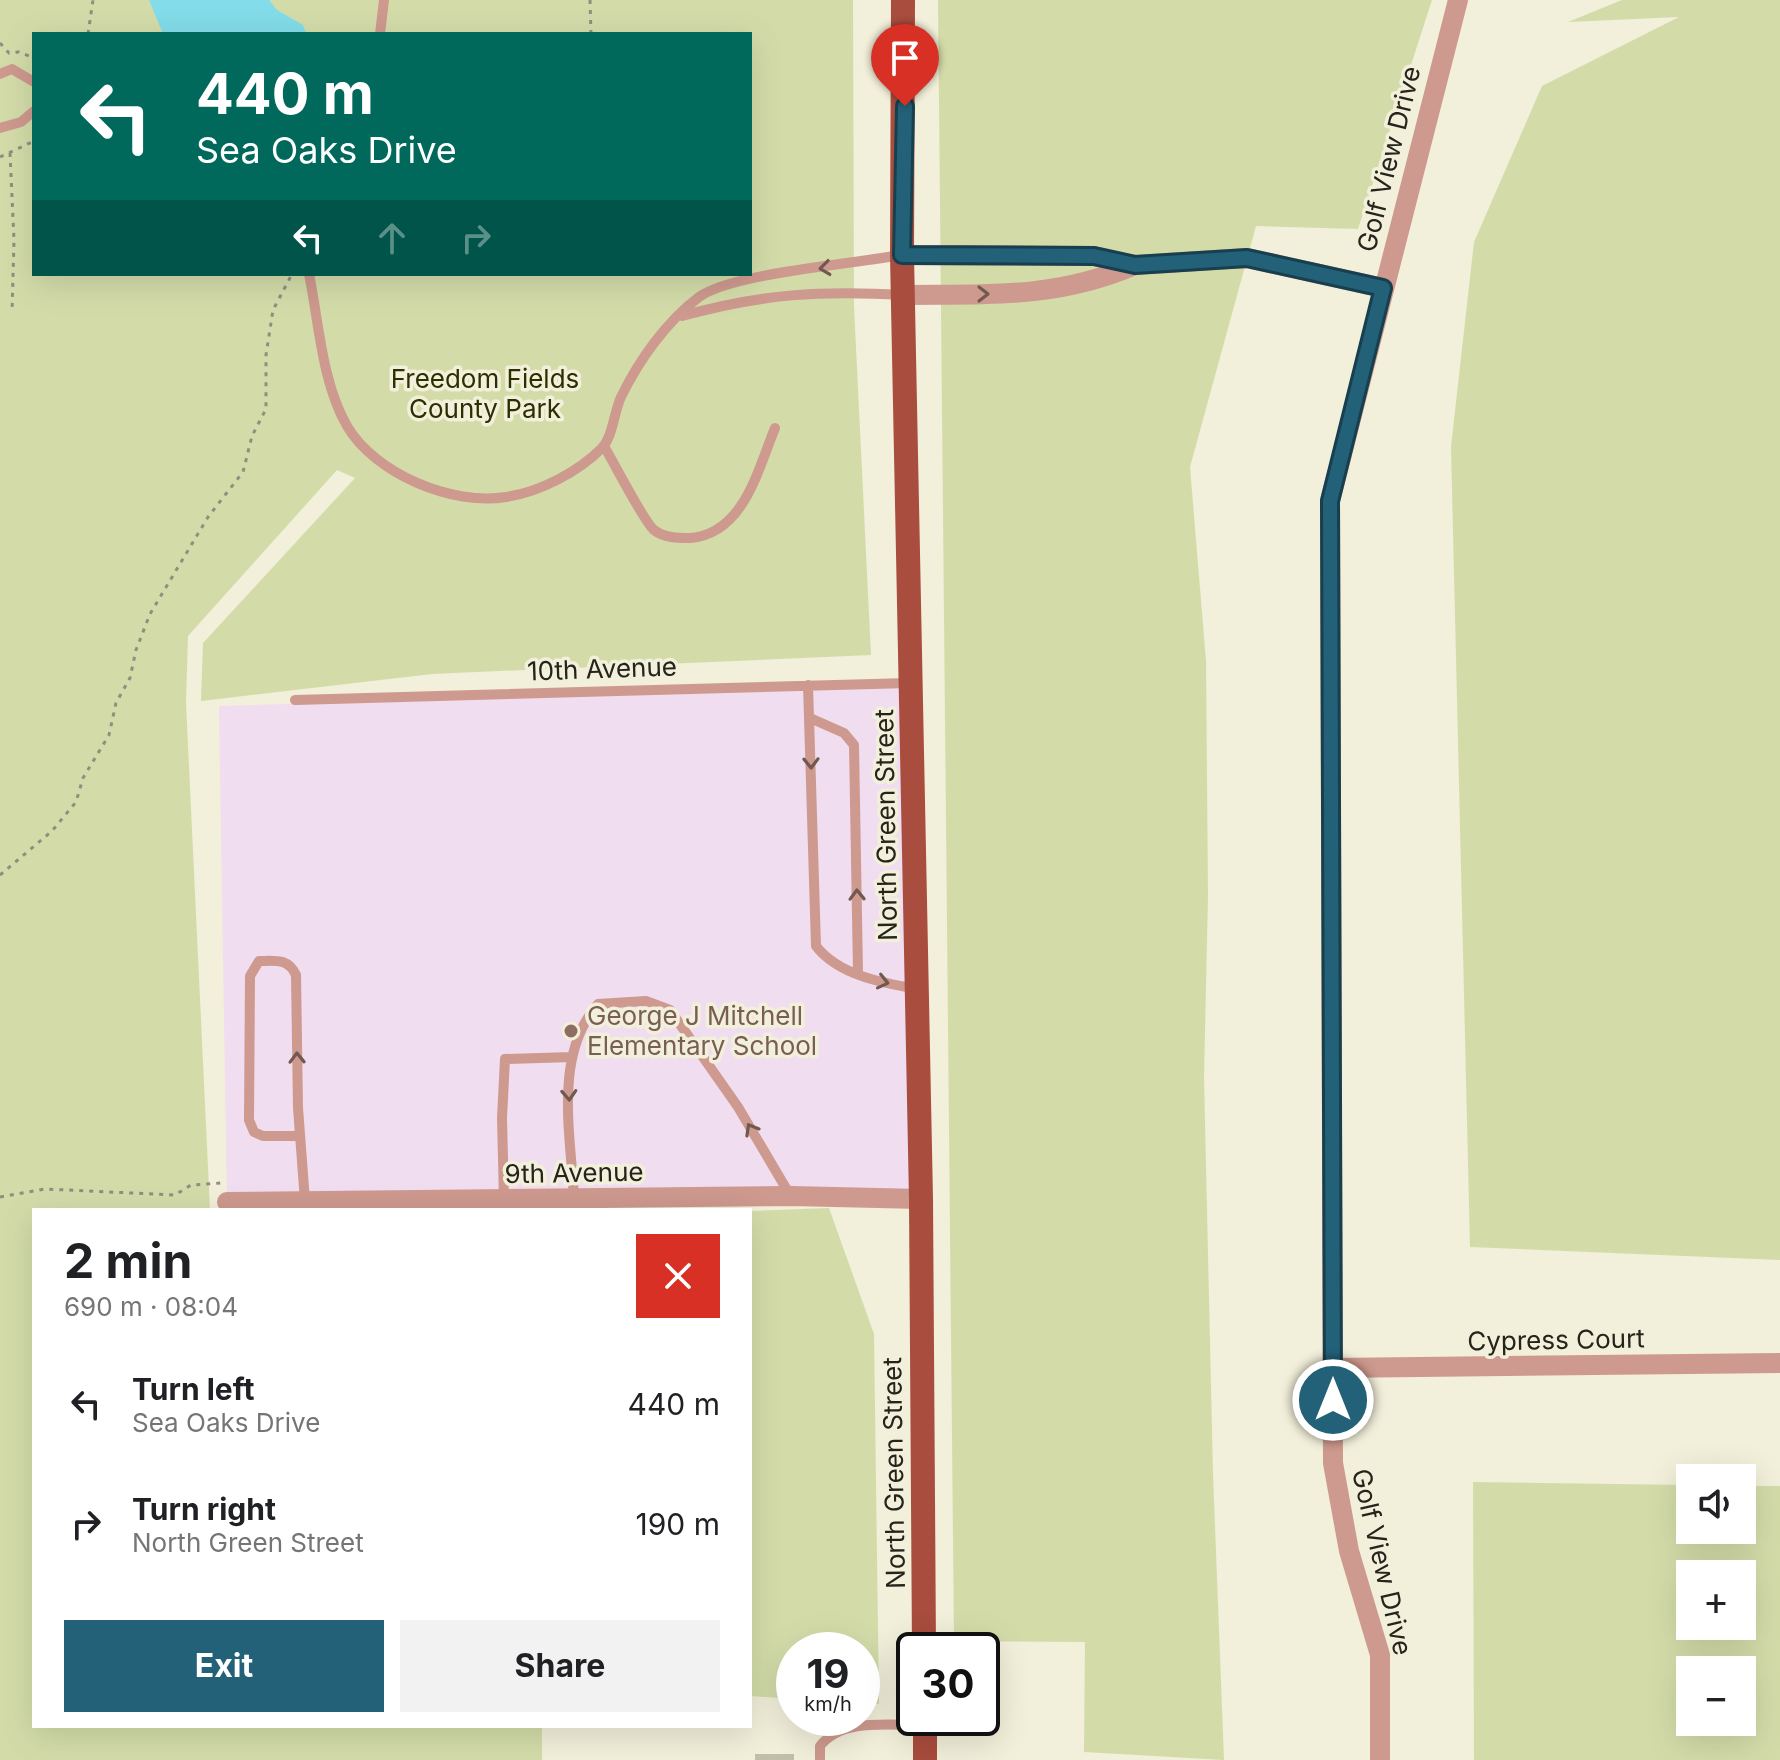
<!DOCTYPE html>
<meta charset="utf-8">
<style>
body{margin:0;font-family:Inter,sans-serif;background:#f2f2f2;color:#202124;height:100vh;display:flex;flex-direction:column;font-size:30px;white-space:nowrap}
*{box-sizing:border-box;margin:0}
p{font-size:26px;color:#757577}
.icon{flex:none;width:44px;height:44px;fill:none;stroke:currentColor;stroke-width:2;stroke-linecap:round;stroke-linejoin:round}
.map{position:relative;flex:1;overflow:hidden}
.drawer{position:absolute;left:32px;top:1208px;width:720px;height:520px;display:flex;flex-direction:column;background:#fff;border-radius:0px;box-shadow:0 8px 32px #0002}
.drawer>*{flex:none}
.hud{position:absolute;left:32px;top:32px;width:720px;height:244px;border-radius:0px;box-shadow:0 8px 32px #0002;background:#00695c;color:#fff;overflow:hidden}
.tools{position:absolute;left:1676px;top:1464px;display:grid;gap:16px}
.tools a{display:grid;place-items:center;width:80px;height:80px;border-radius:0px;background:#fff;box-shadow:0 8px 32px #0002;font-size:40px}
.speed{position:absolute;left:776px;top:1632px;display:flex;gap:16px;font-size:40px;font-weight:700;text-align:center}
.speed>*{display:grid;place-content:center;width:104px;height:104px;border-radius:50%;background:#fff;box-shadow:0 8px 32px #0002;line-height:1}
.speed small{font-size:20px;font-weight:400}
.speed .limit{border:4px solid #111;border-radius:12px;background:#fff;color:#111}
.pin{position:absolute;display:grid;place-items:center;width:68px;height:68px;color:#fff;margin:-82px -34px;border-radius:50% 50% 50% 0;rotate:-45deg;box-shadow:0 0 8px #0007}
.pin .icon{rotate:45deg}
.me{position:absolute;width:88px;margin:-44px;rotate:0deg;stroke-linejoin:round;filter:drop-shadow(0 0 6px #0008)}
.turn{display:flex;align-items:center;gap:28px;height:168px;padding:0 32px;font-size:36px}
.turn .icon{width:104px;height:104px;stroke-width:2.5}
.turn b{display:block;font-size:56px;line-height:68px}
.lanes{display:flex;align-items:center;height:76px;padding:0 32px;background:#0003;justify-content:center;gap:40px;direction:ltr}
.lanes .off{opacity:.35}
.round{display:grid;place-items:center;flex:none;width:84px;height:84px;border-radius:0px;background:#f2f2f2}
.summary{display:flex;align-items:center;justify-content:space-between;height:136px;padding:0 32px}
h1{font-size:48px;font-weight:700;line-height:60px}
.action{display:flex;gap:16px;margin-top:auto;padding:16px 32px}
.action a{flex:1;height:92px;border-radius:0px;background:#236178;color:#fff;font-size:32px;font-weight:700;line-height:92px;text-align:center}
.action a+a{background:#f2f2f2;color:#202124}
ul{padding:0;list-style:none}
li{display:flex;align-items:center;gap:24px;height:120px;padding:0 32px}
li div{flex:1}
li b{display:block;font-size:30px}
li em{font-style:normal}
.map>svg:first-child{display:block}
.education{fill:#f0ddef}
.green{fill:#d3dca9;fill-rule:evenodd}
.water{fill:#83dce9}
.building{fill:#c1beaa}
.lines{fill:none;stroke-linecap:round;stroke-linejoin:round}
.path{stroke:#908e7f;stroke-width:3;stroke-dasharray:4 6;stroke-linecap:butt}
.lane{stroke:#ce998e;stroke-width:10}
.street{stroke:#ce998e;stroke-width:20}
.primary{stroke:#a94d3e;stroke-width:24}
.oneway{stroke:#71594f}
.route-casing{stroke:#173f4e;stroke-width:20}
.route{stroke:#236178;stroke-width:14}
.education-dot{fill:#8d6e63;stroke:#f2efda;stroke-width:3}
.labels{text-anchor:middle;stroke-width:7;stroke-linejoin:round;paint-order:stroke}
.street-label{font-size:26px;fill:#25241c;stroke:#f2efda}
.park-label{font-size:26px;fill:#2b3000;stroke:#f2efda}
.education-label{font-size:26px;fill:#785e54;stroke:#f2efda;text-anchor:start}
</style>
<div class="map">
<svg width="1780" height="1760" viewBox="0 0 1780 1760">
<rect width="100%" height="100%" fill="#f2efda"/>
<path class="education" d="M911,687L921,1199L227,1202L219,706Z"/>
<path class="green" d="M0,0H853L854,307L871,655L432,674L201,701L203,643L355,478L337,470L188,636L186,703L210,1210H34V1726H542V1760H0ZM34,34H750V274H34Z
M938,0H1432L1358,229L1256,226L1190,467L1206,661L1208,896L1204,1077L1213,1474L1224,1760L1084,1752L1085,1642L954,1641Z
M1622,0H1780V1260L1470,1247L1451,447L1474,242L1542,86L1679,17L1568,22Z
M829,1208L874,1334L879,1704L862,1703V1650H794V1699L750,1696V1211Z
M1473,1482L1690,1485V1530H1742V1486H1780V1760H1474ZM1742,1574V1626H1690V1574ZM1690,1670H1742V1722H1690Z"/>
<path class="water" d="M149,0H269L277,10L303,25L306,34H163Z"/>
<path class="building" d="M755,1754H794V1760H755Z"/>
<g class="lines">
<path class="path" d="M590,0L591,34
M88,34L93,0
M0,43L9,53L19,52L34,58
M10,153L14,240L12,312
M0,157L34,141
M0,875L52,831L76,802L83,778L109,735L116,703L130,678L136,650L150,614L208,517L243,472L252,436L266,409V355L273,310L292,274
M0,1197L45,1189L175,1195L191,1185L222,1183"/>
<path class="lane" d="M380,34L384,0
M0,74L12,69L34,82
M0,128L21,122L34,111
M309,274C319,323 322,383 347,426C375,474 453,506 506,497C540,492 578,472 602,448C613,436 614,412 621,397C639,360 666,322 699,297C732,273 854,264 900,255
M682,316C762,294 821,290 903,295
M604,446C613,461 644,522 654,530C664,538 678,538 690,538C744,534 758,469 775,428
M808,685L816,946C838,975 883,983 917,989
M295,700L909,683
M810,718L844,733L854,745L858,973
M300,1136H263L254,1132L249,1120L250,976L259,961C276,961 288,958 296,975L298,1108L305,1201
M574,1198C571,1136 553,1055 598,1004L646,1001L670,1010L738,1107L790,1195
M504,1200L502,1118L505,1059L572,1057
M820,1760V1746C843,1717 891,1726 925,1725"/>
<path class="street" d="M902,255L1094,256L1135,265L1247,258L1383,288
M905,295C988,294 1055,299 1135,265
M227,1202L791,1196L921,1199
M1333,1368L1780,1363
M1380,1760V1655L1349,1551L1333,1463L1330,501L1458,0"/>
<path class="primary" d="M903,0L902,255L921,1199L924,1650
M925,1718V1760"/>
</g>
<defs><path id="oneway-chevron" d="M-2-3.5L2.5 0L-2 3.5" fill="none" stroke-width="1.6" stroke-linecap="round" stroke-linejoin="round" transform="scale(2)"/></defs>
<g class="oneway">
<use href="#oneway-chevron" transform="translate(825 268) rotate(173)"/>
<use href="#oneway-chevron" transform="translate(983 294)"/>
<use href="#oneway-chevron" transform="translate(811 763) rotate(89)"/>
<use href="#oneway-chevron" transform="translate(857 895) rotate(-91)"/>
<use href="#oneway-chevron" transform="translate(883 982) rotate(13)"/>
<use href="#oneway-chevron" transform="translate(297 1058) rotate(-91)"/>
<use href="#oneway-chevron" transform="translate(569 1095) rotate(87)"/>
<use href="#oneway-chevron" transform="translate(751 1129) rotate(-120)"/>
</g>
<g class="lines">
<g class="route-casing">
<path id="route" d="M905,106L902,255L1094,256L1135,265L1247,258L1383,288L1330,501L1333,1400"/>
</g>
<use href="#route" class="route"/>
</g>
<circle class="education-dot" cx="571" cy="1031" r="8"/>
<g class="labels">
<g class="street-label">
<text transform="translate(1389 159) rotate(-76)" y="9">Golf View Drive</text>
<text transform="translate(602 669) rotate(-2)" y="9">10th Avenue</text>
<text transform="translate(886 825) rotate(-91)" y="9">North Green Street</text>
<text transform="translate(574 1173) rotate(-1)" y="9">9th Avenue</text>
<text transform="translate(1556 1340) rotate(-1)" y="9">Cypress Court</text>
<text transform="translate(894 1473) rotate(-91)" y="9">North Green Street</text>
<text transform="translate(1382 1562) rotate(77)" y="9">Golf View Drive</text>
</g>
<g class="park-label">
<text x="485" y="388">Freedom Fields<tspan x="485" dy="30">County Park</tspan></text>
</g>
<g class="education-label">
<text x="587" y="1025">George J Mitchell<tspan x="587" dy="30">Elementary School</tspan></text>
</g>
</g>
</svg>
<div class="tools">
<a><svg class="icon" aria-label="sound" viewBox="0 0 24 24"><path d="M4 9h4l5-4v14l-5-4H4zM17 9q2 3 0 6"/></svg></a>
<a>+</a>
<a>−</a>
</div>
<div class="speed"><div>19<small>km/h</small></div><div class="limit">30</div></div>
<div class="pin" style="left:905px;top:106px;background:#d93025"><svg class="icon" aria-label="arrive" viewBox="0 0 24 24"><path d="M6 21V4h12l-3 4 3 4H6"/></svg></div>
<svg class="me" style="left:1333px;top:1400px" viewBox="-20 -20 40 40"><circle r="17" fill="#236178" stroke="#fff" stroke-width="3"/><path d="M0-11L8 9 0 5-8 9z" fill="#fff"/></svg>
<div class="hud">
<div class="turn"><svg class="icon" aria-label="left" viewBox="0 0 24 24"><path d="M17 20v-9H6M10 6l-5 5 5 5"/></svg><div><b>440 m</b>Sea Oaks Drive</div></div>
<div class="lanes"><svg class="icon" aria-label="left" viewBox="0 0 24 24"><path d="M17 20v-9H6M10 6l-5 5 5 5"/></svg><svg class="icon off" aria-label="ahead" viewBox="0 0 24 24"><path d="M12 20V5M6 11l6-6 6 6"/></svg><svg class="icon off" aria-label="right" viewBox="0 0 24 24"><path d="M7 20v-9h11M14 6l5 5-5 5"/></svg></div>
</div>
<section class="drawer">
<div class="summary"><div><h1>2 min</h1><p>690 m · 08:04</p></div><a class="round" style="background:#d93025;color:#fff"><svg class="icon" aria-label="close" viewBox="0 0 24 24"><path d="M6 6l12 12M18 6L6 18"/></svg></a></div>
<ul>
<li><svg class="icon" aria-label="left" viewBox="0 0 24 24"><path d="M17 20v-9H6M10 6l-5 5 5 5"/></svg><div><b>Turn left</b><p>Sea Oaks Drive</p></div><em>440 m</em></li>
<li><svg class="icon" aria-label="right" viewBox="0 0 24 24"><path d="M7 20v-9h11M14 6l5 5-5 5"/></svg><div><b>Turn right</b><p>North Green Street</p></div><em>190 m</em></li>
</ul>
<div class="action"><a>Exit</a><a>Share</a></div>
</section>
</div>
